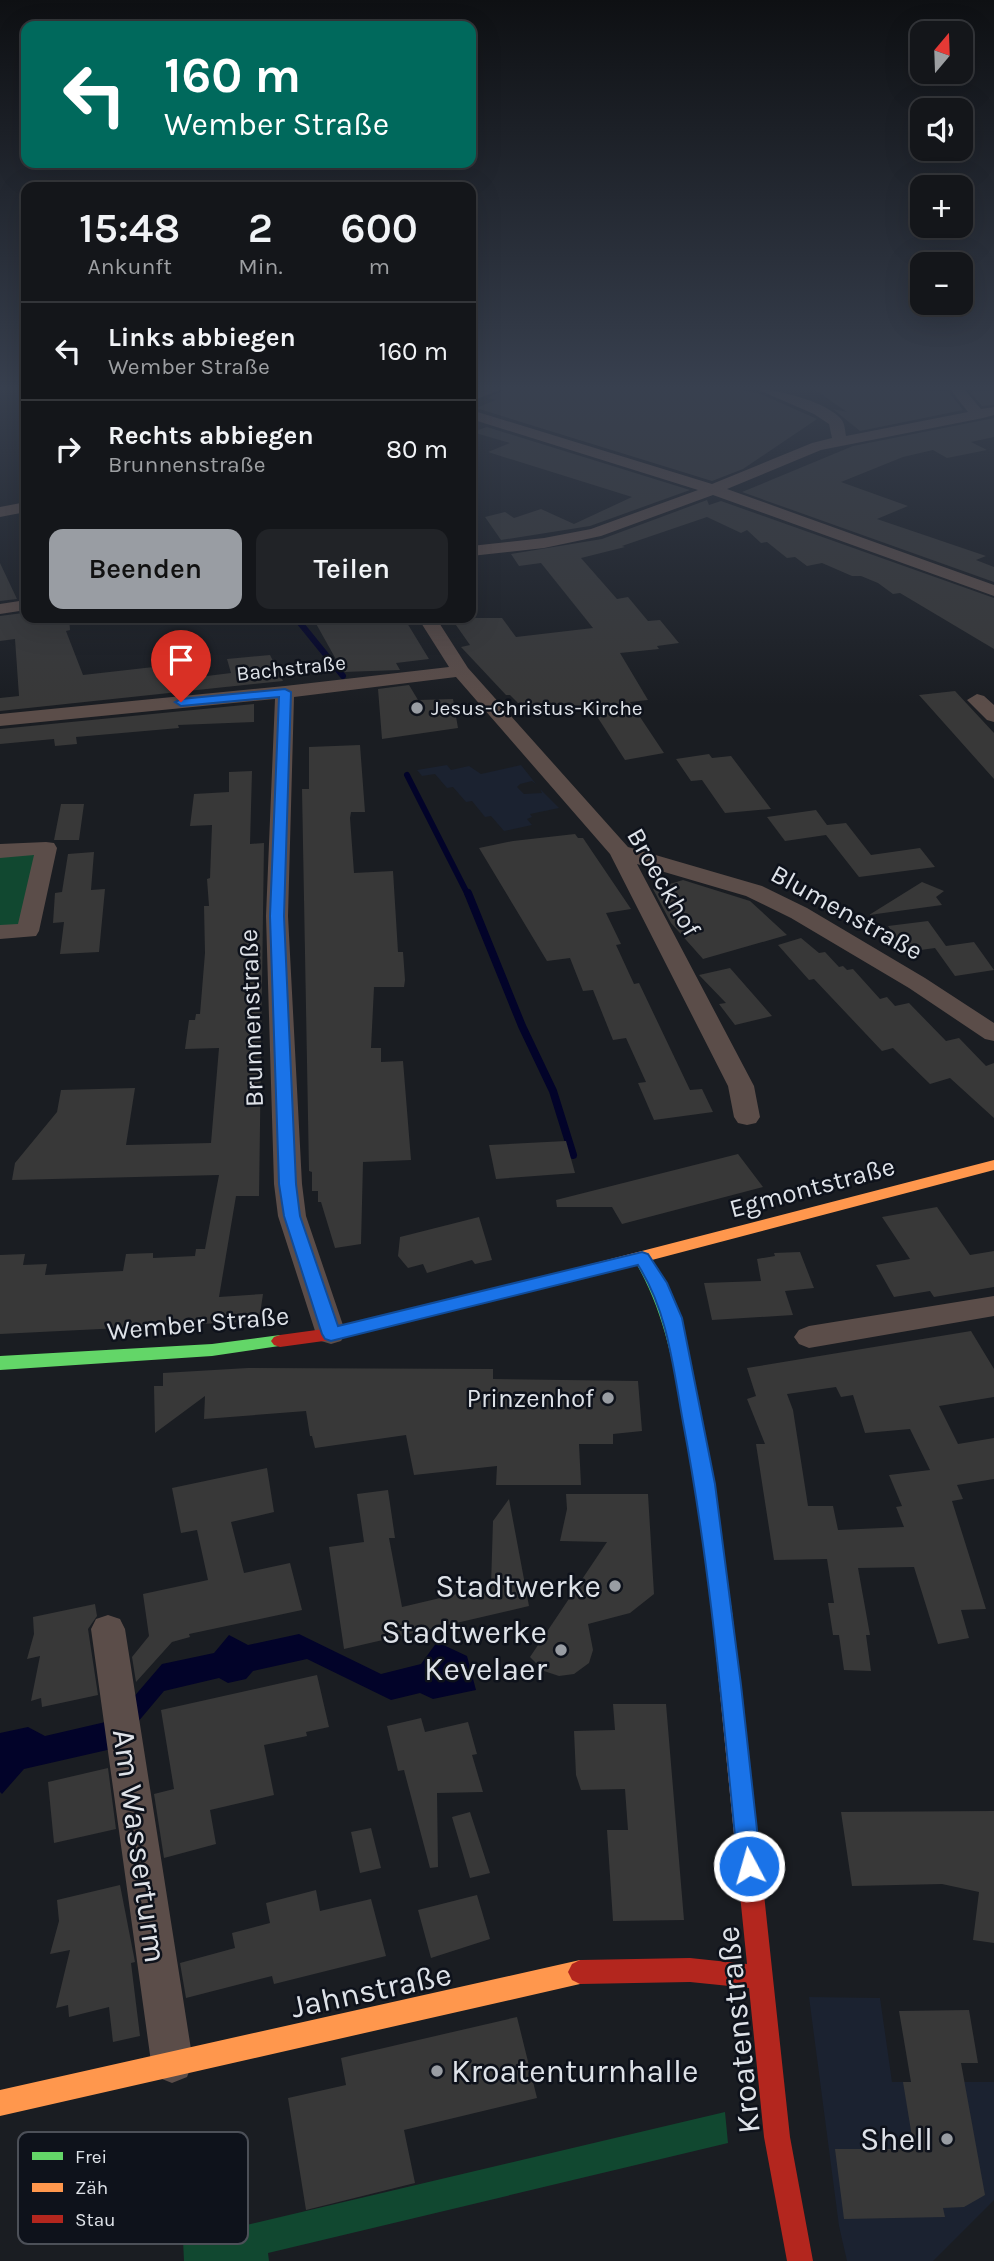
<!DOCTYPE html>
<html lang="de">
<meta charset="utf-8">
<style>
body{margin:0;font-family:Karla,sans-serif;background:#212327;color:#f1f3f6;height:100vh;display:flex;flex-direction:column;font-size:26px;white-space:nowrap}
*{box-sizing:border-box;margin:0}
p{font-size:23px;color:#9d9fa2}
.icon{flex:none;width:38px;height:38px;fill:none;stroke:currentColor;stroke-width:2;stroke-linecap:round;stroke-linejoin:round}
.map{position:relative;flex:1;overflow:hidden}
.panel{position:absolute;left:21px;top:182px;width:455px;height:441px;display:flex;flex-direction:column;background:#14161a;border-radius:14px;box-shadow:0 7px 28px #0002,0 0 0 2px #333539}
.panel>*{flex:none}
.banner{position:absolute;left:21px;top:21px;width:455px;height:147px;border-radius:14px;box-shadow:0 7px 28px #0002,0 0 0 2px #333539;background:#00695c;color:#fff;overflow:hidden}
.needle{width:46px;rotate:19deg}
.buttons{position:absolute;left:910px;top:21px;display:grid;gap:14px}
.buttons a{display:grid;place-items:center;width:63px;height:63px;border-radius:14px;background:#14161a;box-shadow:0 7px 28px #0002,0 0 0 2px #333539;font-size:35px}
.pin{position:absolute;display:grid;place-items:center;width:60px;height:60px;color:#fff;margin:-72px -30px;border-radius:50% 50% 50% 0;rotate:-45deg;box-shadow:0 0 7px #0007}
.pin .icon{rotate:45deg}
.me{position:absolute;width:77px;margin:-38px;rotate:354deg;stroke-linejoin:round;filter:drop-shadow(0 0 5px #0008)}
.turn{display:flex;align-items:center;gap:24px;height:147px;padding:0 28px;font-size:32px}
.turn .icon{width:91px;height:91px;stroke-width:2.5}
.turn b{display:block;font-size:49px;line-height:60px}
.eta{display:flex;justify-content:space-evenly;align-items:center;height:119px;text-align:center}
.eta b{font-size:42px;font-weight:600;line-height:49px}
.cta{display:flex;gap:14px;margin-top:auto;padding:14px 28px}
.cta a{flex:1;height:80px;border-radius:14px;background:#999da3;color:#111;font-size:28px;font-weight:600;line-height:80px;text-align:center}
.cta a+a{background:#212327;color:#f1f3f6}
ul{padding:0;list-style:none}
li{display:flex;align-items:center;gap:21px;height:98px;padding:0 28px;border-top:2px solid #333539}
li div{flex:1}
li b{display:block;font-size:26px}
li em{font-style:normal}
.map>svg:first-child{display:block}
.built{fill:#1b2230}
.green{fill:#114830}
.water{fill:#020329}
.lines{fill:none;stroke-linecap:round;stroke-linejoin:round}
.stream-far1{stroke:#020329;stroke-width:6}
.stream{stroke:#020329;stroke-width:8}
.building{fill:#383838;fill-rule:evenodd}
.street{fill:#5b4d49;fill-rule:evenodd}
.fast{fill:#63d668;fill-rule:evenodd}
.slow{fill:#ff974d;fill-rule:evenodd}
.jam{fill:#b3261e;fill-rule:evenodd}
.route{fill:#1a73e8;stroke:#114b97;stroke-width:2}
.poi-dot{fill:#999da3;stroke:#0e121b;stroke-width:2.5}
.labels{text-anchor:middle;stroke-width:5;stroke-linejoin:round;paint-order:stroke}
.far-street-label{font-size:21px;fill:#dee2e8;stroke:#0e121b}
.far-poi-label{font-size:21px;fill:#dee2e8;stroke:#0e121b;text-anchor:start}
.street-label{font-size:26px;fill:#dee2e8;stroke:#0e121b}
.poi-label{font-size:26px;fill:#dee2e8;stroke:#0e121b;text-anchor:end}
.near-poi-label{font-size:32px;fill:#dee2e8;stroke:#0e121b;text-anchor:end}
.near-street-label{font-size:32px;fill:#dee2e8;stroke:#0e121b}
.key{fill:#0e121b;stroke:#4c5058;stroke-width:2}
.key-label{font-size:19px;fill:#dee2e8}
</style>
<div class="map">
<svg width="994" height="2261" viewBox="0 0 994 2261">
<rect width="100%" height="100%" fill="#1a1d22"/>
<path class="built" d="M447,765L451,770L469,766L481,774L521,765L536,784L532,781L520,784L517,787L524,794L542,793L540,789L559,808L530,814L532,817L527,819L532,825L504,831L491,816L485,817L472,801L466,802L453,787L447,788L435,774L422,776L417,770Z
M809,1997L880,1998L892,2082H994V2200L933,2261H847L839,2226Z"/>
<path class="green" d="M35,854L21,927H0V855Z
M725,2112L728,2143L268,2253L269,2261H184L183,2240Z"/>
<path class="water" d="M299,1634L381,1674L421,1664L437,1642L467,1656L476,1690L433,1699L420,1693L391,1700L307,1659L253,1671L246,1679L228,1683L219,1678L164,1691L116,1748L24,1769L2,1794L0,1792V1733L28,1727L45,1736L114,1720L162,1664L214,1653L229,1635L248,1645Z"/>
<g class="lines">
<path class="stream-far1" d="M296,618L343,676
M407,775L468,895"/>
<path class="stream" d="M468,893L522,1026L553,1091L573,1155"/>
</g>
<path class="building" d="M506,389H737L761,394L817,419L743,469L712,481L476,408L496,400L488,398Z
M814,389L948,391L963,410L860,431L833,409L847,412Z
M994,391V405L982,406L970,392Z
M994,418V437L971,442L987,450L947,458L933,450L903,457L841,482L908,506L877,519L986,556L976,560L994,567V582L742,492L853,446Z
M487,427L690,490L590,526L501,540L485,517L505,512L514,518L541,509L574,524L632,497L488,452L510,443L472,432Z
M707,500L709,505L721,501L994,598V649L900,593L893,594L878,583L861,576H852L822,563L807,566L795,557L787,558L767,542L761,543L747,530L741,533L707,517L622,546L625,547L581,558L617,599L628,597L648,621L660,620L679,643L657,646L659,649L620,653L648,700L630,702L664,753L625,760L591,707L570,710L566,703L526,711L510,695H506L461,647L470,645L451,618H502L516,637L593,628L541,563L519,566L511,554L602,539Z
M0,563L17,599L0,601Z
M23,613L25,618H69L70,630L66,631L83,675L180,664L183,679L231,673L227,659L270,655L283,681L0,711V698L19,696L15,639L0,641V616Z
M331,618H404L429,659L396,663L400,670L343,672L314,620Z
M409,685L418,700L453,699L458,728L382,739L378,689Z
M955,691L994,733V779L919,695Z
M254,704V722L178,725L179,728L76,737L77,744L55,746L54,739L0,744V729Z
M360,745L365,812H351L350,818L354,873L393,871L398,952H403L405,980L404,987H374L371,1048H381V1062L403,1061L411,1160L363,1162L361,1244L335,1248L321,1202H318V1191H312V1172L309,1171L302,789H309V747Z
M709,754L712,758L731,756L771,809L725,813L702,780L691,781L676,759Z
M252,771L250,844L264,843L259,1196H236L219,1297L263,1294L259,1321L0,1334V1255L25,1254L23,1265L47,1264L45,1275L123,1271L126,1254L153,1253V1258L195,1256L196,1249H205L219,1175L12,1180L15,1163L57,1112L61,1090L135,1088L126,1145L211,1143L219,1048L185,1049L189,1020H195L196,1014H200L205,953L204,906H209L207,879L210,878L212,825L190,826L194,794L229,792V772Z
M61,804H84L79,840H54Z
M816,810L827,825L846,823L871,855L920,848L935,867L859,877L826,835L785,841L767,817Z
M575,834L578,838H583L631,909L606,913L621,944L616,945L634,984L639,983L690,1090L702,1089L713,1112L654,1120L638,1083L646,1082L626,1038L613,1040L593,990L583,991L570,958L547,961L479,848L513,841Z
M94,852L91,890L105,889L99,952L60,954L64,922L53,923L55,893L62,892L68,854Z
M683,880L750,901L787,935L703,959L671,923L653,889Z
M922,882L944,891L936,897L942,905L869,915Z
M928,921L946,946L974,942L994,970L955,976L935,948L906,952L888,926Z
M801,938L819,953L825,952L839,967L843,966L847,970L853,969L880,999L887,997L895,1006L909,1003L946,1041L959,1038L986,1066L994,1063V1118L950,1078L930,1084L893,1048L882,1051L814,979L809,980L778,945Z
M730,968L772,1016L735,1025L719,1004L726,1003L699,975Z
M566,1141L575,1173L496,1179L489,1145Z
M738,1154L763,1187L622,1224L612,1207H557L556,1200Z
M937,1207L970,1255L994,1251V1287L934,1297L930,1291L894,1297L876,1265L910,1259L882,1217Z
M479,1217L492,1260L475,1264L472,1260L427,1273L423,1264L408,1268L398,1256L400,1237Z
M800,1252L814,1288L785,1291L793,1315L712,1320L704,1283L761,1281L757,1259L775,1256L774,1253Z
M971,1331L994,1369V1397L939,1406L958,1444L994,1438V1479L957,1485L963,1499L952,1501L986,1609L961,1610L969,1638L938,1644L914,1567L858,1568L870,1635H866L871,1671L844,1670L839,1635H833L828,1603H834L827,1559L774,1560L756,1444H765L747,1399L756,1396L747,1368ZM836,1387L841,1397L853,1395L865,1433L910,1429L930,1470L889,1475L902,1506L896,1507L904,1527L838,1530L833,1506H808L793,1410L787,1394Z
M248,1368L493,1369V1379L638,1381L642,1431L613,1434V1444H579L581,1485H496L497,1466L414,1475L406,1435L315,1448L312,1436H310L306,1411L204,1419L205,1396L155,1433L154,1386H163V1373Z
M267,1468L274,1512L231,1522L244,1573L290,1563L302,1610L189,1634L190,1637L172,1642L136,1682L132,1657L149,1636L143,1594L208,1580L197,1530L181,1533L172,1488Z
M388,1490L395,1538H389L402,1607L491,1586L493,1521L509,1499L529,1606L344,1649L329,1547L364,1542L357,1494Z
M566,1494H648L654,1594L630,1613L588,1624L593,1650L589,1663L574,1674L559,1676L544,1671L530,1657L607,1542L560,1541L567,1509Z
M95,1604L97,1616L88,1629L98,1695L42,1707L41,1698L31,1701L40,1656L27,1659L34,1634L33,1617Z
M317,1675L329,1727L306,1732L307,1736L264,1745L274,1795L210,1810L216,1844L164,1858L154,1794L174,1789L161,1710Z
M613,1704H666L684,1920L613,1921L607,1830H628L625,1789L581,1790L576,1775L574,1731L615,1730Z
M421,1718L425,1732L468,1722L477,1754L472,1755L483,1792L437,1793L438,1867L430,1868L404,1770L398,1771L387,1726Z
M108,1768L116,1829L54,1843L48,1782Z
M994,1811V1943L973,1940L979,1892L942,1884L852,1886L841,1812Z
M470,1812L490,1873L470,1878L452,1817Z
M371,1828L381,1868L360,1873L351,1832Z
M120,1885L135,1962L131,1963L140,2036L113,2042L109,2007L69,2017L68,2005L56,2008L70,1950L50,1954L59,1921L57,1900Z
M316,1890L320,1911L371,1899L386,1956L274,1984L272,1976L186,1998L180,1963L235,1948L232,1933L270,1923L266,1903Z
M477,1895L490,1939L431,1958L418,1910Z
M969,2010L978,2063H961L985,2195L964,2207L943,2208L945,2217L844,2219L835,2149H914L903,2082H911L899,2011Z
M517,2017L537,2098L404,2130L415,2183L306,2210L288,2098L346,2085L341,2058Z"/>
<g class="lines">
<path class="street" d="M482,389H503L471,401V392Z
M756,389C777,389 827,402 841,419C845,423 845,431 846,436L968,412L950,389H964L981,409L994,407V415L983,418L821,450L727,489L994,585V596L713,495L601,536L544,548L471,556V546L544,538L591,529L698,490L471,419V410L712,484L812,443L832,438L829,424L814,414Z
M26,502V512L0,517V507Z
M26,600V610L0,614V604Z
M418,618H436L468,668L628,847L762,886L807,908L925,978L994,1023V1041L985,1039L909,988L791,918L746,896L637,864L754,1086L760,1117L756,1123L747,1125L738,1123L734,1117L728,1086L610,854L456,677L294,697L288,916L302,1184L306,1216L346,1334L341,1341L331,1344L321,1341L316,1334L278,1216L274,1184L266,916L275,699L0,726V714L285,686L449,667Z
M977,694L984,696L994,705V722L987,720L967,700Z
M46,842L54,843L57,848L39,931L36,936L0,939V925L18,924L34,855L0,858V844Z
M994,1296V1316L809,1348L799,1344L794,1337L799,1330L809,1326Z
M108,1615L120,1619L125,1629L193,2062L187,2077L172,2083L157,2077L151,2062L91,1629L96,1619Z"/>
<path class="fast" d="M642,1252L648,1254C681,1308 691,1360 702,1421C715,1484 723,1548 732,1612L729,1618L722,1620L715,1618L712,1612C704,1548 695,1484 684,1421C673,1363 664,1309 633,1258L636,1254Z
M280,1335L286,1337L289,1341L286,1345L212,1356L0,1370V1356L212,1344Z"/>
<path class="slow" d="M994,1160V1170L572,1281L566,1279L563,1275L566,1271L572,1269Z
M722,1604L729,1606L732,1612L763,1885L759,1893L751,1896L743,1893L739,1885L712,1612L715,1606Z
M580,1960L588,1964L592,1972L588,1980L580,1984L0,2116V2090Z"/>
<path class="jam" d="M572,1269L578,1271L581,1275L578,1279L331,1340L280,1347L274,1345L271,1341L274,1337L280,1335L331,1328Z
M751,1874L759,1877L763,1885L790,2137L813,2261H787L764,2137L749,1988L690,1982L580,1984L572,1980L568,1972L572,1964L580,1960L690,1958L747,1964L739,1885L743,1877Z"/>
</g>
<linearGradient id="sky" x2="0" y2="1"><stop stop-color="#0e1013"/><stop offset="0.55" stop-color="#38404f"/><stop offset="1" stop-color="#38404f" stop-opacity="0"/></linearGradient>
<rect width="994" height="705" fill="url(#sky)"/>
<path class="route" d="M285,689L291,692L284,916L296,1184L300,1216L338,1326L642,1252L648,1254L667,1283L682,1318L715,1484L741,1685L761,1866L758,1874L749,1877L741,1874L738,1866C723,1718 711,1569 683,1422C673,1367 668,1312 638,1265L331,1341L325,1339L322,1334L284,1216L279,1184L270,916L279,697L181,706L175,702L181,699Z"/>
<g class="poi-dot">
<circle cx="417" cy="708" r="7"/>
<circle cx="608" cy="1398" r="7"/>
<circle cx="615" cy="1586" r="7"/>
<circle cx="561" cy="1650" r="7"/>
<circle cx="437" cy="2071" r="7"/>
<circle cx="947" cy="2139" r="7"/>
</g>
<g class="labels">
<g class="far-street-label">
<text transform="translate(291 668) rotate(-6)" y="7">Bachstraße</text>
</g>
<g class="far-poi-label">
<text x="431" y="715">Jesus-Christus-Kirche</text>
</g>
<g class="street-label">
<text transform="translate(664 882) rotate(60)" y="9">Broeckhof</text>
<text transform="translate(847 912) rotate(29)" y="9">Blumenstraße</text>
<text transform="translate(251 1018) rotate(-92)" y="9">Brunnenstraße</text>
<text transform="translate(812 1187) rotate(-15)" y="9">Egmontstraße</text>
<text transform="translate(198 1323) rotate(-5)" y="9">Wember Straße</text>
</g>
<g class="poi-label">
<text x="594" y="1407">Prinzenhof</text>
</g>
<g class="near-poi-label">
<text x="601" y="1597">Stadtwerke</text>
<text x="547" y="1643">Stadtwerke<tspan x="547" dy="37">Kevelaer</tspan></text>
<text x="451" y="2082" text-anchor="start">Kroatenturnhalle</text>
<text x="933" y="2150">Shell</text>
</g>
<g class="near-street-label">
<text transform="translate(140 1846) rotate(82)" y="11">Am Wasserturm</text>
<text transform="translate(371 1990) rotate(-12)" y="11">Jahnstraße</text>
<text transform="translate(738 2030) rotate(-96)" y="11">Kroatenstraße</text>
</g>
</g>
<rect x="18" y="2132" width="230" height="112" rx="10" class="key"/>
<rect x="32" y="2152" width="31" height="8" fill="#63d668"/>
<rect x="32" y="2183" width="31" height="9" fill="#ff974d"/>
<rect x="32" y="2215" width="31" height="8" fill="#b3261e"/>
<g class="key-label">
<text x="75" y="2163">Frei</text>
<text x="75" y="2194">Zäh</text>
<text x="75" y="2226">Stau</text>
</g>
</svg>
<div class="buttons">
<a><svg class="needle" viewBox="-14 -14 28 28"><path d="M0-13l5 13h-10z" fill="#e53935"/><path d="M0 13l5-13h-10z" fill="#9d9fa2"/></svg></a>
<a><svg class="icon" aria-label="sound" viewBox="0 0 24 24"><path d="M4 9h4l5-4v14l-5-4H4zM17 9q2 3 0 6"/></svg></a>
<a>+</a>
<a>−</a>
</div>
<div class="pin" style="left:181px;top:702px;background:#d93025"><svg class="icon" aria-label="arrive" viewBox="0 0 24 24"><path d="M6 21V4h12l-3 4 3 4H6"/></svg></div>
<svg class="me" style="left:749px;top:1866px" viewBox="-20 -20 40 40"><circle r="17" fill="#1a73e8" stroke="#fff" stroke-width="3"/><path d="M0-11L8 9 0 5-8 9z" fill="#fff"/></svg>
<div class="banner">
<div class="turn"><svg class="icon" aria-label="left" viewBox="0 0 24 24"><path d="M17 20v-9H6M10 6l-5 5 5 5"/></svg><div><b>160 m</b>Wember Straße</div></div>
</div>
<section class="panel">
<div class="eta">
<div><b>15:48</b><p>Ankunft</p></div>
<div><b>2</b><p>Min.</p></div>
<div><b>600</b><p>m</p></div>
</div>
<ul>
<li><svg class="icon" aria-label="left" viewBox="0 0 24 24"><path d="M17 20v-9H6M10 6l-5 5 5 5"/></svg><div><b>Links abbiegen</b><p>Wember Straße</p></div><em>160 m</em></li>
<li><svg class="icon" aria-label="right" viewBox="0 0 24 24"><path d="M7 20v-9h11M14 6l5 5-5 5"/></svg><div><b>Rechts abbiegen</b><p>Brunnenstraße</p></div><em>80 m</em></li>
</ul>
<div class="cta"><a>Beenden</a><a>Teilen</a></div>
</section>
</div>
